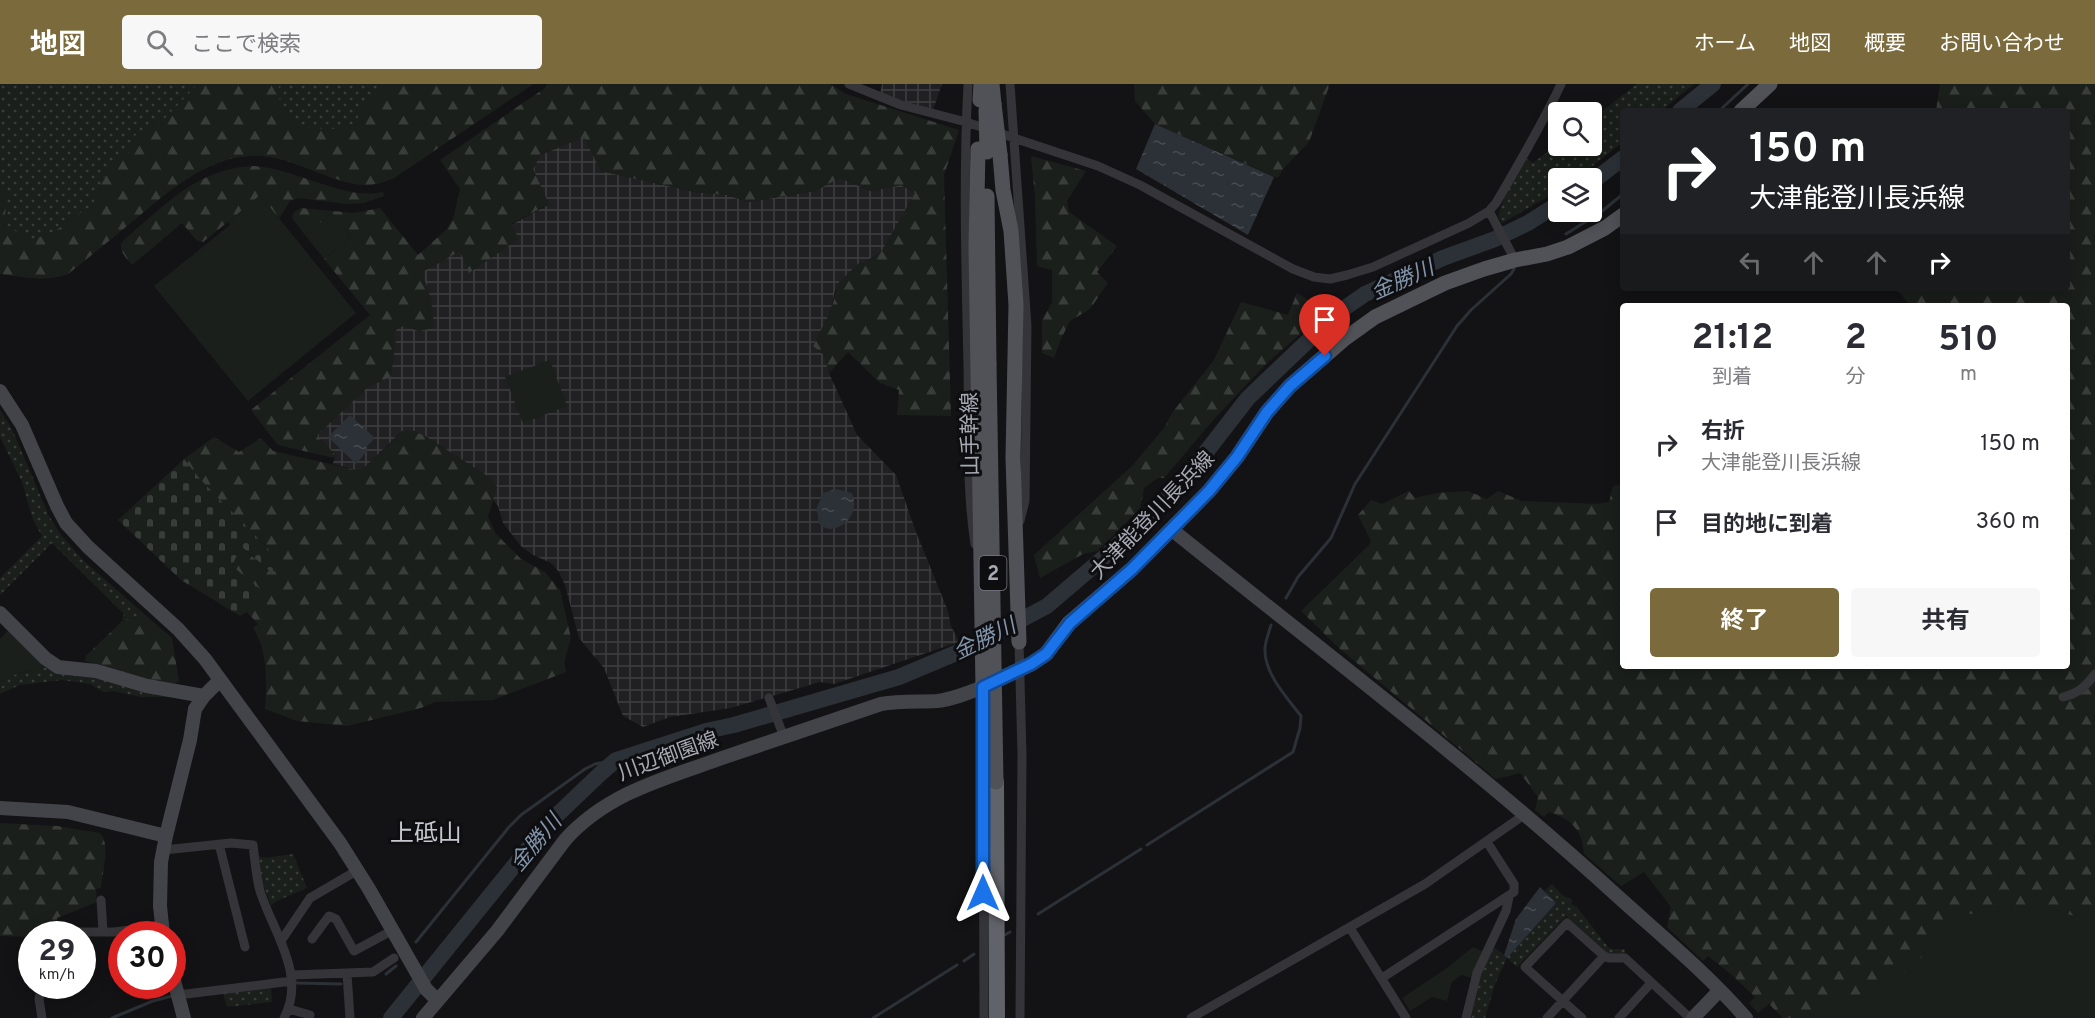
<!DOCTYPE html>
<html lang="ja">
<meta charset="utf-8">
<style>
body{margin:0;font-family:Overpass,"Noto Sans JP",sans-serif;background:#f7f7f7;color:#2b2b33;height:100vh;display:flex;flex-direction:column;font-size:22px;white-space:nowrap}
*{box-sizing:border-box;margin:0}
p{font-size:20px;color:#7c7c81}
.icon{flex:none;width:33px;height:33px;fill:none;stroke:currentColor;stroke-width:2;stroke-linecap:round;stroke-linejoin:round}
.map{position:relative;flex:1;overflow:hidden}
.side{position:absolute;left:1620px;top:219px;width:450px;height:366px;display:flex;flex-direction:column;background:#fff;border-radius:6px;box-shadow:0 3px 15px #0003}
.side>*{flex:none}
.hud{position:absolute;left:1620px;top:24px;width:450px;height:183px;border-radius:6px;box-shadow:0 3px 15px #0003;background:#202124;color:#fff;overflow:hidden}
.buttons{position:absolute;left:1548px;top:18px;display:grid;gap:12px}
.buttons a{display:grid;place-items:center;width:54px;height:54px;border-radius:6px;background:#fff;box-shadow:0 3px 15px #0003;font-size:30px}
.speed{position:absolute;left:18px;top:837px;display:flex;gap:12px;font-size:30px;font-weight:700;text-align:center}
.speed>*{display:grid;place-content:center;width:78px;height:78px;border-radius:50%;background:#fff;box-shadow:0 3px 15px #0003;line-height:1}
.speed small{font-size:15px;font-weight:400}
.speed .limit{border:9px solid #d22;background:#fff;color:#111}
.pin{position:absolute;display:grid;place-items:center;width:51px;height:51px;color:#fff;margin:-62px -26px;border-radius:50% 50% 50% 0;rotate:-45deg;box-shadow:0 0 6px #0007}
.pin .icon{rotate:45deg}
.me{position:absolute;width:66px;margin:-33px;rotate:0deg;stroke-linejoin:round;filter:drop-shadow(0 0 4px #0008)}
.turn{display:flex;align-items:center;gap:21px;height:126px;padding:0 30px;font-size:27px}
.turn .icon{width:78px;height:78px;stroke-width:2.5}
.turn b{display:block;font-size:42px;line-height:51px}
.lanes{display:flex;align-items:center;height:57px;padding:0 30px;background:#0003;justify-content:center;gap:30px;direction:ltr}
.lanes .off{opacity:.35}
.eta{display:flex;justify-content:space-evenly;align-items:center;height:102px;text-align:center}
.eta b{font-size:36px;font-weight:700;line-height:42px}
.cta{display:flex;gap:12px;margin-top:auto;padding:12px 30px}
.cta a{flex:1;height:69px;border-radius:6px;background:#7b6a3b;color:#fff;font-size:24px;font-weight:700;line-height:69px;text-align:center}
.cta a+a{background:#f7f7f7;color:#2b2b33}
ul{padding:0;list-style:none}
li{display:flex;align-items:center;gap:18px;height:78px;padding:0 30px}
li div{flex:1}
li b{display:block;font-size:22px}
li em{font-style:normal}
header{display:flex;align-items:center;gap:36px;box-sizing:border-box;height:84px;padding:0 30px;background:#7b6a3b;color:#fff}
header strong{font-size:28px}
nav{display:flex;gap:33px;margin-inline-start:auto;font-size:21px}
.search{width:420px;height:54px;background:#f7f7f7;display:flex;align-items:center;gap:15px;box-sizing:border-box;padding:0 21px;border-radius:6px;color:#7c7c81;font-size:22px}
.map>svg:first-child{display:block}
.industrial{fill:url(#industrial-grid)}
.grass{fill:url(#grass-dots)}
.forest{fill:url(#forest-firs)}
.cemetery{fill:url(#cemetery-stones)}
.park{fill:#1a1f1b}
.water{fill:url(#water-ripples)}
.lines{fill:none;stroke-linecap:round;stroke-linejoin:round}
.stream{stroke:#2b3137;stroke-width:3}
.river{stroke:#2b3137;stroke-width:16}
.street{stroke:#353539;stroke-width:9}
.secondary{stroke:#434449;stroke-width:14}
.primary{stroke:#515258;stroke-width:15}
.highway{stroke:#61636a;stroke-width:16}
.primary-bridge{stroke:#515258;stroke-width:15}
.route-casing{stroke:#114b97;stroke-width:15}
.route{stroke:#1a73e8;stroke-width:10}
.labels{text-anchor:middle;stroke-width:6;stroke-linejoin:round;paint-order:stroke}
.shield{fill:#0e0e10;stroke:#797a82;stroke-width:1.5}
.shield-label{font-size:20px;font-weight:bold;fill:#a7a9b3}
.street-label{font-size:21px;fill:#a7a9b3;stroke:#0e0e10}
.water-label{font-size:22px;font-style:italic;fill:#8194ab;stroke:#0e0e10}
.quarter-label{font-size:24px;fill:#c7c9d0;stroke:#0e0e10}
</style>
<header>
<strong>地図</strong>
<div class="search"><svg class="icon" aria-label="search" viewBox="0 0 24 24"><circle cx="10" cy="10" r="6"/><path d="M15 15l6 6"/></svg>ここで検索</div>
<nav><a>ホーム</a><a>地図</a><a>概要</a><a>お問い合わせ</a></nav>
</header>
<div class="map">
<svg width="2095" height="934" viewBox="0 0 2095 934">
<defs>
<pattern id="industrial-grid" width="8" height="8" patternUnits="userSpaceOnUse" patternTransform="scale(1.5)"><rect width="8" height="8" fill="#201f21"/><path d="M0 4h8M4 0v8" fill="none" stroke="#3e3d3f"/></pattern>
<pattern id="grass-dots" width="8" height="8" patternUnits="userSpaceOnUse" patternTransform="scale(1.5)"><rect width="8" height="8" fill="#1a1f1b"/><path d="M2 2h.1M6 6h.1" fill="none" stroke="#383d3a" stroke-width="1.8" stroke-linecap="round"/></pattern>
<pattern id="forest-firs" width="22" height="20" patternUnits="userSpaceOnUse" patternTransform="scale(1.5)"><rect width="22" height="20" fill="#1a1f1b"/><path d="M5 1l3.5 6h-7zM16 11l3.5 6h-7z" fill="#383d3a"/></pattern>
<pattern id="cemetery-stones" width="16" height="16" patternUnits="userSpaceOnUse" patternTransform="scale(1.5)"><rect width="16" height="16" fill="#1a1f1b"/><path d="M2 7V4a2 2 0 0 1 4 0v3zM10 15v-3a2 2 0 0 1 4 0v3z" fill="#383d3a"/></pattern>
<pattern id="water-ripples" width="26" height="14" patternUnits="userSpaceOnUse" patternTransform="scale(1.5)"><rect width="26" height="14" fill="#2b3137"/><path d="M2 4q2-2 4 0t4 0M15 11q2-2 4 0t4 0" fill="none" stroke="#474c52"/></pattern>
</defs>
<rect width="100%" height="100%" fill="#131315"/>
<path class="industrial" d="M882,0H942L933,26L880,10Z
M584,53L601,87L695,108L727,111L748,118L814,107L840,94L871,107L901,101L915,109L882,167L863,179L835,207L830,229L813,262L825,272L829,289L857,351L896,391L916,448L948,527L951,542L959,558L834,600L820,598L731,624L670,633L643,643L623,632L604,584L579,554L565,501L559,488L551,479L533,471L521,462L503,439L498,422L492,415L497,403L487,392L425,352L414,347H402L361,387L333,380L335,371L317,351L369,302L391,293L393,251L398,243L404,242L419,247L432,219L422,188L460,167L470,189L511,141L548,121L533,85L540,71Z"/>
<path class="grass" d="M0,0H533L394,94C386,97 376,101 368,101C340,101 308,82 280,75C222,60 177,100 135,135C113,153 90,172 68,190C45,198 24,193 0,190Z
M1637,0H1694L1661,27H1623V58L1577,94H1558V107L1502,139L1498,132L1507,105L1527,75L1533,79L1558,60V62H1592V35Z
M0,326L12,345L49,432L61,451L83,476L152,537L130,534L122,537L124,530L52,459L0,511V494L42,452L33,436L22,398L0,353Z
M48,583L185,613H141L113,607L103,608L90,600L62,596L20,601L0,610V598L16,590Z
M293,770L307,804L277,817L271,821L261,796L258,772L265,774Z
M1552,800L1562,811L1573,816L1571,820L1577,823L1608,863L1611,865H1625V870H1608L1566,832L1517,883L1507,874L1495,900L1485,934H1471L1481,891L1494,863L1507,873L1556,819L1544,807Z
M271,904L272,918L227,923L223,909Z"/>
<path class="forest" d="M195,0H279L280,27L305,44L339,45L355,39L365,19L377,9L382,0H533L394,94C386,97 376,101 368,101C340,101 308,82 280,75C222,60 180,98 139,132C115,152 92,171 68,190C45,199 24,192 0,190V103L7,113L4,139L27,155C58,153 66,135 92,122L109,82L132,66L134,52L164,35L194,4Z
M547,0H830L846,10L959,46L944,91L951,332L897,331L899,306L880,299L848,268L829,289L825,272L813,262L830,229L839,198L860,178L863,179L882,167L915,109L901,101L871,107L840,94L814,107L748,118L727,111L695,108L601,87L584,53L540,71L533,85L549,120L511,140L519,155L469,189L460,167L422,188L432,219L434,244L419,247L404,242L398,243L393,251L396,255L391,293L369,302L317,351L335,371L334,374L278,361L251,326L370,231L324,175L351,153L332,130L305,151L292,134L294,128L301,124L354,129L380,124L418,171L446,146L453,135L460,105L440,76L545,4Z
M1134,0H1330L1309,58L1283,85L1278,94L1155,40L1135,17Z
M1940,0H2095V934H1783L1769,920L1758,929L1749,919L1755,913L1732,891L1708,872L1703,877L1667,843L1671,823L1644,788L1621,802L1584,770C1582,746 1572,735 1549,728L1544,733L1535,726L1538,713L1520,689L1496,695L1340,565L1301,527L1369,461L1371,457L1358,431L1371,416L1382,420L1409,407L1415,414L1436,409L1468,407L1487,415L1498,407L1522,417L1596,420L1609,418L1613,402L1623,400V582H2067V222H1910L1901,210L1892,204H2067V27H1936Z
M1031,72L1086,87L1067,117L1069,128L1117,162L1097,188L1108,199L1090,225L1070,237L1061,255L1054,274L1042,269V237L1052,218V186L1037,182L1035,113Z
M253,82C295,84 344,117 383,108L384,112L364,119L346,120L299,114L290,117L279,135L260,112L203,158L197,157L182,139L132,181C126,173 117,166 123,157C163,123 197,84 253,82Z
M1297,209L1327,227L1268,278L1215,334L1164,394H1158L1144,404L1140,425L1097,467L1083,470L1040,494L1034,471L1131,383L1164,344L1172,329L1214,276L1241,218L1288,231Z
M403,347H414L425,352L487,392L497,403L488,433L496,450L521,475L545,488L560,506L571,554L564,579L566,588L493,616L435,618L421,624L347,642L297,637L265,625C267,599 268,567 253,544L258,540L247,528L259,505L232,482L238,469L242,464L272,489L266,462L202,400L184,375L214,353L239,368L261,354L273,367L361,387Z
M130,534L152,537L172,554L179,597L172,602L149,598L85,577L86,572L122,537Z
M0,739L57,742L100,749C111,760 102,788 101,804L96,805L97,818L57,834L56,850H32L31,853L0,852Z"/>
<path class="cemetery" d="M184,375C213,414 251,442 280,480L272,489L243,464L238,469L232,482L260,505L247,528L240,532L181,496L118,436Z"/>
<path class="park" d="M260,111L356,229L248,317L154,202L230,141L228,138Z
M332,129L351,153L324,175L305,151Z
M550,276L567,322L523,339L505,293Z
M9,546L48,583L16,590L0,598V555Z
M2013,823H2043L2095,838V934H1807L1834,916L1868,909L1904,888L1916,879L1958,831L2002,827Z
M1473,863L1482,867L1472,894L1461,891L1452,898L1447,917L1432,913L1410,927L1402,914L1447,884Z"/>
<path class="water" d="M1155,40L1274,93L1248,151L1136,85Z
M350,331L375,354L365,364L367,367L356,380L328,353Z
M836,405L852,409C859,424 849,443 831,445C826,445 822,442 818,439V431L816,426L823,409Z
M1540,803L1556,819L1507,874L1504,871L1516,835Z"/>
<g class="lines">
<path class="stream" d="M1719,27L1748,0
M1566,150L1601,128L1623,110
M1286,514L1298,493L1331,454L1355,400L1457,242L1471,226L1511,190L1514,185
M1147,761L1293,668L1300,644L1301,632C1287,614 1264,589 1265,565C1265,557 1269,549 1271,541
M1038,830L1141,765
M1003,852L1010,848
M416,858L509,743L521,731L585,685L595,680L616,676
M964,877L974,870
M386,890L396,882
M297,899L341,900
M112,934L153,917L172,912
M873,934L957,881"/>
<path class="river" d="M1680,27L1713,0
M1592,98L1623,74
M391,934L535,756L556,732L600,690L616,676L706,647L734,641L899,593L968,564L1047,522L1109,469L1182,399L1248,314L1336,230L1365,210L1443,174L1495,155L1528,139L1558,120"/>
<path class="street" d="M849,0L901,21L966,38L1098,82L1140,101L1293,185L1314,193L1330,195L1347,191L1373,183L1469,139L1489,127
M968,0C963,94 966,188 968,283C969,341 966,402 975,460
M1010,0L1027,242L1025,417L1020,437
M1515,176L1489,127L1496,119C1519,79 1542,41 1561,0
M1019,558L1022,671L1020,934
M983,603L984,934
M2063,613C2079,609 2085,603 2095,590
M769,614L784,653
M219,760L245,863
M164,766L231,759L253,761C255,776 256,793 260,807C273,848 307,891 284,934
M101,816L103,848
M1350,844L1406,934
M78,848H114L162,842
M312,855L329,832L336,835L354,867L393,846
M281,857L310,814L358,786
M347,890L350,934
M292,891L373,888L394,874
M1382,894L1514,808V800L1487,758
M42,902L39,915L42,934
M178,911L292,897
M289,925L310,931
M1191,934L1425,800L1524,731
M1466,934L1477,889L1506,827L1509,813
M1547,934L1604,872
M1582,934L1525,883L1567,839L1604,872L1609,874H1625L1690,934
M1619,934L1651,899"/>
<path class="secondary" d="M0,307L22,341L57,422L66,439L88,463L178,545L205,575L340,759L369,805L426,905L437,916
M1171,445C1320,565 1473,681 1614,809C1658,849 1707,889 1746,934
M0,529L45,574L58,583L96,587L147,602L204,612
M0,724L68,728L166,752
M163,850L160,822L161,778L166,752L190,656L195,625L204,612L220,596
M172,889L184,934
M423,934L497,847L565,756C608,708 667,694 725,673C777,655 829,638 881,620C900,617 918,618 937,617C953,615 968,609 983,603
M1693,934L1719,907"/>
<path class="primary" d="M992,0L994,20
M980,16L981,0
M1741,27L1770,0
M978,65L976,163L983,603L1031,580L1046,570L1069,539L1132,485L1209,407L1237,373L1267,328L1290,302L1343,256L1375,233L1445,199L1484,185L1515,176L1547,170L1568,163L1605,144L1623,131
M1000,71L1003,106L1011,147L1016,221L1013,374L1019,558
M987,112L989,280"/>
<path class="highway" d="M996,698L997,934"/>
<path class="primary-bridge" d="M994,20L1000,71
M986,26L987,68
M989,280L996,698"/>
</g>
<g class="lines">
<g class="route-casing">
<path id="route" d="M983,809V603L1031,580L1046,570L1070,539L1132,485L1209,407L1237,373L1267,328L1290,302L1325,272"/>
</g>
<use href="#route" class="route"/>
</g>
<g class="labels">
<rect class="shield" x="979.5" y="472" width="27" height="34" rx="4.5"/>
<g class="shield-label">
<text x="993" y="496">2</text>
</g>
<g class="street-label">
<text transform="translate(970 350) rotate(-91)" y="7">山手幹線</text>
<text transform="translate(1152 431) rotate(-46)" y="7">大津能登川長浜線</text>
<text transform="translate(668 672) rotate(-20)" y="7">川辺御園線</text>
</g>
<g class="water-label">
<text transform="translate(1402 195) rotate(-24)" y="8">金勝川</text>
<text transform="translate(984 554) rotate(-26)" y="8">金勝川</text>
<text transform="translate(535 758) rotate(-50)" y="8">金勝川</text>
</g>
<g class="quarter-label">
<text x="426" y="757">上砥山</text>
</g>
</g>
</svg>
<div class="buttons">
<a><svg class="icon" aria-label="search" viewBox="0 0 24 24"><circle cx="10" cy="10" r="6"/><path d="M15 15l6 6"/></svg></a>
<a><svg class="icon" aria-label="layers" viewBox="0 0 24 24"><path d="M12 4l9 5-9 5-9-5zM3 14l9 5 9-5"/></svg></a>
</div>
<div class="speed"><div>29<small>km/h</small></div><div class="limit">30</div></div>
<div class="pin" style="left:1325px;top:272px;background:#d93025"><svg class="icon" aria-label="arrive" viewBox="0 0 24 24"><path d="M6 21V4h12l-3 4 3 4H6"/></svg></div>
<svg class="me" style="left:983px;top:809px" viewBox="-20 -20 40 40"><path d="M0-17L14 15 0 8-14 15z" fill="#1a73e8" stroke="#fff" stroke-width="4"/></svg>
<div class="hud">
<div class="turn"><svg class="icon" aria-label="right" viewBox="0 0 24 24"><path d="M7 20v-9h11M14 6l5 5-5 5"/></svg><div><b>150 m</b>大津能登川長浜線</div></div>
<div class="lanes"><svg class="icon off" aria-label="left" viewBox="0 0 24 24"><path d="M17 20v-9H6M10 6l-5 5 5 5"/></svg><svg class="icon off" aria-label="ahead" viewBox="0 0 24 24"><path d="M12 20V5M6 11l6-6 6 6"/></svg><svg class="icon off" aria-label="ahead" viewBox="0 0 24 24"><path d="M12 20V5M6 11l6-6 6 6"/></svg><svg class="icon" aria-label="right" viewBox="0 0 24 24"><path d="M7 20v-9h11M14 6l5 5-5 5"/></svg></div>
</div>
<section class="side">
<div class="eta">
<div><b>21:12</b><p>到着</p></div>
<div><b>2</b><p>分</p></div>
<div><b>510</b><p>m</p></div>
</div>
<ul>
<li><svg class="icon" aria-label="right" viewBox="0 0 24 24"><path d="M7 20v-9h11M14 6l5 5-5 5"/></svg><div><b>右折</b><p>大津能登川長浜線</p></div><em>150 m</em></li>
<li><svg class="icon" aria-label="arrive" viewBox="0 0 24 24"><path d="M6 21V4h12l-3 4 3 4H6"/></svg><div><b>目的地に到着</b></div><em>360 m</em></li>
</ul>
<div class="cta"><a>終了</a><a>共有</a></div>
</section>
</div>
